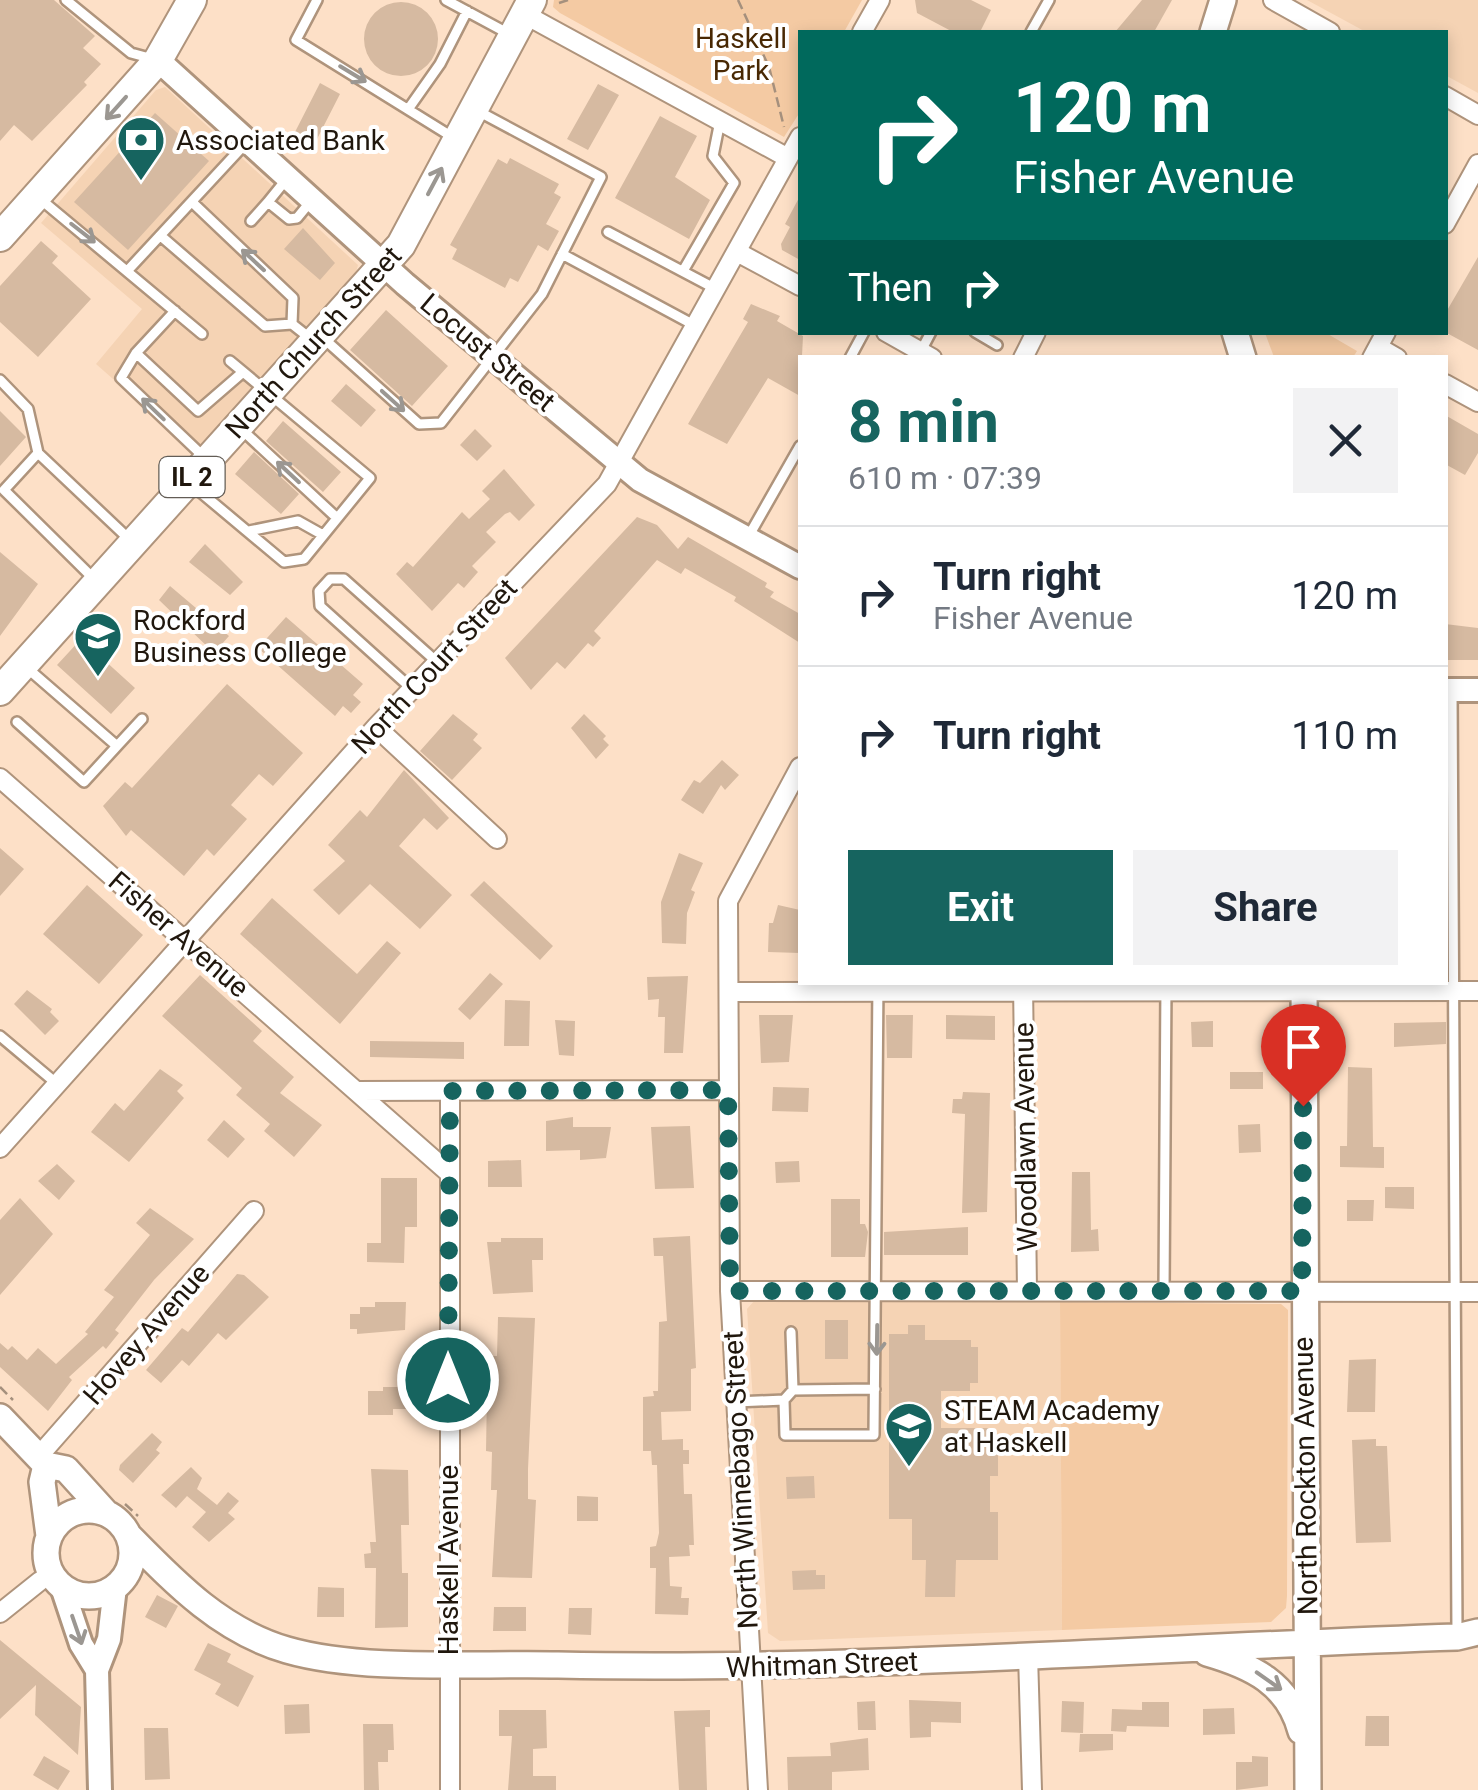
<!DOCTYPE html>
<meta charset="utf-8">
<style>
body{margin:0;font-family:Roboto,sans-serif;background:#f2f2f3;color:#1f2937;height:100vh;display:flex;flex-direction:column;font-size:38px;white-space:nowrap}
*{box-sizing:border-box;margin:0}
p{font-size:32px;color:#747a83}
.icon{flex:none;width:55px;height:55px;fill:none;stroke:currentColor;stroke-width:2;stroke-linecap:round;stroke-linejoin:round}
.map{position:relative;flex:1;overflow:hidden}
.side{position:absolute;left:798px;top:355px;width:650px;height:630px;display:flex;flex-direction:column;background:#fff;border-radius:0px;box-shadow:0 5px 15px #0003}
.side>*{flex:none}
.guide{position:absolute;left:798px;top:30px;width:650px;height:305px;border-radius:0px;box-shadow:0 5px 15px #0003;background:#00695c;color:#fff;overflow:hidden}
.pin{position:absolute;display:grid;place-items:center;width:85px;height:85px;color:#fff;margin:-102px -42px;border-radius:50% 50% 50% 0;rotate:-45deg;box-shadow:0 0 10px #0007}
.pin .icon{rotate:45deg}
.me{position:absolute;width:110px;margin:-55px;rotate:0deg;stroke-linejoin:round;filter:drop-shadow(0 0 8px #0008)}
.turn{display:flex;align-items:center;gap:35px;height:210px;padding:0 50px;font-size:45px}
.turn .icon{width:130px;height:130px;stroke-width:2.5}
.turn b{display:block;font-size:70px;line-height:85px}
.then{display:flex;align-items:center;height:95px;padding:0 50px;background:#0003;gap:20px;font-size:38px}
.round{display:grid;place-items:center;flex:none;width:105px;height:105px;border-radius:0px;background:#f2f2f3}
.summary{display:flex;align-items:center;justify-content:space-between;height:170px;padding:0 50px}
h1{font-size:60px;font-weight:700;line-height:75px;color:#16645f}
.action{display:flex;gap:20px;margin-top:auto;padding:20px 50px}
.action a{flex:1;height:115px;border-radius:0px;background:#16645f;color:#fff;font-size:40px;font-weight:700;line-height:115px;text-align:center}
.action a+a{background:#f2f2f3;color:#1f2937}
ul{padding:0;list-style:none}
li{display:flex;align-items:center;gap:30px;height:140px;padding:0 50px;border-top:2px solid #e0e1e3}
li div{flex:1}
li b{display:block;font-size:38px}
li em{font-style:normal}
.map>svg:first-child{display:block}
.built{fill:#f5d3b4}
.green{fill:#f4caa3}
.building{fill:#d6baa1}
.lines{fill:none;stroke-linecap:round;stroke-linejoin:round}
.service-casing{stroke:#af947c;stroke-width:14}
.minor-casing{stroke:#af947c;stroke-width:22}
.tertiary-casing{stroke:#af947c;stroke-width:28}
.secondary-casing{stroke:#af947c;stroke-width:30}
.primary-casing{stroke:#af947c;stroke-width:32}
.path{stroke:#a5907d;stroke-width:2.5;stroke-dasharray:10 5;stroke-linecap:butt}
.service{stroke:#fff;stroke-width:9}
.minor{stroke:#fff;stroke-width:18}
.tertiary{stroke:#fff;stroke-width:22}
.secondary{stroke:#fff;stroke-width:25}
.primary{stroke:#fff;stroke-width:28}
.oneway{stroke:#9b9792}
.route{stroke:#16645f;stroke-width:18;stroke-dasharray:0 32.4}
.labels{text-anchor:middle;stroke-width:8;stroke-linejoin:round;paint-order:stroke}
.shield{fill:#fff;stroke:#635d56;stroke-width:2.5}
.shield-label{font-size:25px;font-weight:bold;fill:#20170d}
.park-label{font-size:28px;fill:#482803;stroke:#fff}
.poi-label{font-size:28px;fill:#20170d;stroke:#fff;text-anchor:start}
.street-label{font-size:28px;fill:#20170d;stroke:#fff}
</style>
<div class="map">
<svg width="1478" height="1790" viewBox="0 0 1478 1790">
<rect width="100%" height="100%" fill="#fde0c7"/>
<path class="built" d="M1307,0H1478V93L1445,75V32H1366Z
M165,87L358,265L356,273L197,453L96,364L142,309L41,223L156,90Z
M755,1300L1060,1302L1062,1630L780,1641L768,1633L747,1309Z"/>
<path class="green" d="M554,0H862L844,32H800V112L784,137L560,13L553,7Z
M1265,333H1326L1357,351L1353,357H1274Z
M1060,1302L1281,1304L1288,1310L1287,1596L1286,1608L1271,1622L1062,1630Z"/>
<path class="building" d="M0,0H54L95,36L83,48L101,64L84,82L87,85L32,141L14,125L0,141Z
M915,0H971L991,10L980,32H953L917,13Z
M1142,0H1172L1154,32H1115Z
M364 39a37 37 0 1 1 74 0a37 37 0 1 1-74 0Z
M320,83L340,94L315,143L295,132Z
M598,84L619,95L588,150L567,139Z
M155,113L209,161L128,250L74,202Z
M660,116L697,136L675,177L710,200L689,239L615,198Z
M510,158L559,184L554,193L561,197L546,224L559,231L548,251L538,245L518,282L510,278L505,288L452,259L457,249L450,245L498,159L507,164Z
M800,196V260L782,250L781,244L790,227L785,224Z
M303,228L335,263L320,280L284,249Z
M41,241L58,256L52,263L91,299L38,357L0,322V286Z
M1478,257V350L1445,332V314Z
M751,304L780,316L777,321L803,336L800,396L768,378L727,444L688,424L748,322L743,319Z
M386,310L448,366L412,406L350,350Z
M346,384L376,410L361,427L331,401Z
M0,411L26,437L0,466Z
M1445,415L1478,434V453L1465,475L1445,464Z
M283,421L341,472L323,492L266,441Z
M475,429L492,446L477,461L460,445Z
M254,452L299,494L281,514L235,474Z
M504,469L535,505L519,521L510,512L505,514L486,532L496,542L472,566L478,572L464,588L458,583L432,611L396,574L407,562L413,567L462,512L469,519L490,499L482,491Z
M637,517L657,525L678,549L688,537L767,583L765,587L774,592L770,597L800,614V643L734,601L736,597L685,568L681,574L657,560L594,631L601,638L593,647L588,643L565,669L557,662L531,690L505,658Z
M205,544L243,582L230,595L189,562Z
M0,552L38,584L0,636Z
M170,586L229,636L214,653L159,600Z
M286,617L363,684L353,695L361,702L351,713L343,706L335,716L258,648Z
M1445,624L1478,628V660H1445Z
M81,639L135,688L111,714L57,665Z
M227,684L303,753L273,786L259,774L231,805L247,819L214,856L207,849L184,876L131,830L126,836L103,806L125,782L132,788Z
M453,714L478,734L473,740L482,748L452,780L420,751Z
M584,714L606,736L603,739L609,745L596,759L571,728Z
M722,760L739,775L725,790L721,785L703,814L681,800L694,780L700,783Z
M404,770L449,818L437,830L424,818L399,846L452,895L420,929L370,884L339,915L313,890L345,861L328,845L360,810L367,817Z
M0,848L24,869L0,896Z
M679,853L703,863L691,890L695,892L687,913L686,944L662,943L661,902Z
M484,881L553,946L540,960L470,895Z
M87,885L143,935L99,984L43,934Z
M272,898L357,974L387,941L401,953L340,1024L240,934Z
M778,905L800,910V953L768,952L769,923H773Z
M490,973L503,984L470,1020L458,1009Z
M200,975L262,1031L253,1041L294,1077L280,1093L322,1125L294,1157L264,1131L270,1124L236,1095L242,1088L162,1016Z
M688,976L683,1053H664L665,1017H658L659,999L648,1000L647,977Z
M27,990L52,1009L50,1012L59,1021L45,1035L14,1004Z
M505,1000L530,1001L529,1046H504Z
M759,1015H793L789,1062L761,1063Z
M886,1015H913L912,1058H887Z
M946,1015L995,1016V1040L946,1039Z
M555,1020L575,1021L574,1056L559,1055Z
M1213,1021V1047H1192L1191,1022Z
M1446,1022V1044L1394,1047V1023Z
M370,1041L464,1042V1059L370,1057Z
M1348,1067L1372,1068L1373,1147H1384V1168L1340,1167V1146H1347Z
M160,1069L183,1085L177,1091L184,1098L129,1162L91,1132L115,1103L124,1111Z
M1230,1072H1263V1089H1230Z
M773,1087L809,1088L808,1112L772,1111Z
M963,1092L990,1093L987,1212L962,1213L965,1114L952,1113L953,1099H962Z
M573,1117V1127H611L606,1158L580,1160V1150L546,1151V1121Z
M224,1120L245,1139L228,1158L207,1140Z
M1260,1124L1261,1152L1239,1153L1238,1125Z
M690,1126L694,1188L655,1189L651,1127Z
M521,1160L522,1187H488V1161Z
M799,1161L800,1182L776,1183L775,1162Z
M57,1164L75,1181L59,1200L38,1181Z
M1072,1172H1090L1091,1230L1098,1229L1099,1251L1071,1252Z
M381,1178H417V1227H405L404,1263L367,1262V1243H381Z
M1385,1187H1414V1209L1385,1208Z
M20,1198L53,1234L0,1295V1220Z
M831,1199H860V1224H865L868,1232L865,1257H831Z
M1347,1200H1374L1373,1221H1347Z
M150,1208L194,1239L154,1280L115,1330L119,1333L106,1349L103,1346L69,1377L72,1380L48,1411L0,1367V1343L8,1350L12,1346L27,1360L38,1348L56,1364L88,1334L85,1332L114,1297L104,1290L150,1235L136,1223Z
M968,1227V1255H884V1232Z
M690,1236L696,1368L691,1369V1411L661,1412L662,1440L683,1439V1450H689V1464H683L684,1494H692L694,1545H689L690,1556L669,1557L670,1586L682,1587L681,1598H689L688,1615L655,1614L656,1568H650V1547L656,1546L659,1533L657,1465H652L651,1451H643V1397L654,1396L653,1391H658L659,1322L667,1321L663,1256H654L653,1238Z
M501,1238H543V1260H532L533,1292L493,1294L487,1242H501Z
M237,1274L244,1275L269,1297L226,1340L218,1333L189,1366L182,1360L161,1383L146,1370L182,1328L188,1332Z
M375,1302H406L405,1330L357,1334V1329H350V1314H360V1307H375Z
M498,1317L535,1318L528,1469V1499L536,1500L532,1578L492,1577L497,1490H491L492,1452L486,1451L487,1392L489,1356H497Z
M825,1320H848V1359H825Z
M908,1325H925V1340H971V1347H978V1383H970V1391H941V1428H989V1440H998V1476H990V1512H998V1560H956L955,1597H925L926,1560H912V1519H889V1334H908Z
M1376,1359L1375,1412H1347L1349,1360Z
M383,1387H406V1409H393V1415H368V1391H383Z
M152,1433L162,1442L156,1450L160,1453L133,1483L119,1470L120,1465Z
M1376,1439V1446H1387L1391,1542L1356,1543L1352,1440Z
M191,1467L202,1478L197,1489L217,1505L228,1492L239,1501L228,1513L235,1519L209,1542L192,1527L206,1512L187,1496L176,1508L161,1495Z
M371,1469L408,1470L409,1525H401L402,1573H408V1627L375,1628L376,1568H365L364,1554L371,1553L370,1542H376Z
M814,1476L815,1498L787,1499L786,1477Z
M577,1496L598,1497V1521H577Z
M816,1570V1575H825V1589L793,1590L792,1571Z
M318,1587L344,1588V1617H317Z
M157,1595L178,1606L166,1628L145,1617Z
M494,1607H526V1631H493Z
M569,1608H592L591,1635L568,1634Z
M0,1640L81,1707L78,1755L35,1715L36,1685L0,1719Z
M208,1643L231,1654L227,1662L254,1676L238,1707L215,1694L221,1684L194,1670Z
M909,1700L961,1702V1723L931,1722V1737L910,1738Z
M875,1701L876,1730H858L857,1702Z
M1062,1701L1084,1702L1083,1733L1061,1732Z
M1142,1702H1169V1727L1127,1726L1126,1732L1111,1731L1112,1709L1142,1710Z
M309,1704L310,1733L285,1734L284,1705Z
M1234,1708L1235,1734L1203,1735V1709Z
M499,1710H546L547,1748L533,1749V1776H556V1790H508L512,1736H499Z
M710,1710V1727H705L707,1790H679L674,1711Z
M1366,1716H1389V1746H1365Z
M363,1724H393L394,1750H388V1762H378L379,1790H364Z
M144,1728H168L170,1779L145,1780Z
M1080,1734H1113V1750L1079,1752Z
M868,1738L869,1770L832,1772V1790H788L787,1757L831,1756L830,1743Z
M44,1756L70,1771L58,1790L33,1775Z
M1252,1756L1268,1757V1786L1236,1790V1762H1252Z"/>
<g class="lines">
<g class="service-casing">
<path id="service" d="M66,0L131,53L153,59
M317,0L296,40L454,138
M446,0L511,35
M1031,32L1049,0
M409,108L440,64L467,11
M285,181L268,202L289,219L297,218L311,201
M39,198L202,334
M193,203L293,298L292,324
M251,221L268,202
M608,232L716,289
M162,237L265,326L292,324L311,339
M562,254L694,325
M129,269L245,144
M683,271L734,183L713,156L720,121
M175,311L136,353L121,378L205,458
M975,332L997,345
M322,337L419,424L441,423L542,294L601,177L476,110
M921,351L931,332
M136,353L198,411L243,372
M850,358L864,332
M0,380L28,409L38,453
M240,428L337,518
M192,485L284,562L304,559L370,478L230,361
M249,531L298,521L323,535
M747,539L800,446
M95,580L4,490L38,453L130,540
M412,689L320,606L319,591L330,579H344L437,662
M1452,690L1457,1634
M17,722L84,782L117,746L26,667
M117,746L142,719
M0,1036L56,1083
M1164,1291L1166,982
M791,1332L793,1390
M784,1400L793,1390L875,1389
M736,1402L784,1400L785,1435H874L878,982"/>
</g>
<g class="minor-casing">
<path id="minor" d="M1273,0L1330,32
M524,14L788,158
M862,32L880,0
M1445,96L1478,115
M1445,224L1478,164
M737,252L800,286
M886,332L932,358
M1378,347L1397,358
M1023,358L1036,332
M1372,358L1386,332
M1445,384L1478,402
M376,727L497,839
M0,778L448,1172
M1023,983L1027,1291
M730,992L1478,991
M356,1091L728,1090
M450,1091V1790
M0,1148L376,727L607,484L800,137
M730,1291L1478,1292
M38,1457L254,1211
M0,1613L40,1581
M1028,1655L1032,1790
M758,1790L730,1291L728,901L800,767"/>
</g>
<g class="tertiary-casing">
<path id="tertiary" d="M158,60L405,284L640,480L800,567
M1445,690H1478
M62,1587L81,1644L97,1670
M100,1790L97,1670L109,1639L115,1587"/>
</g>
<g class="secondary-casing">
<path id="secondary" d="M1213,32L1223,0
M1235,332L1243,358
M1304,982L1308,1790
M0,1417L46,1465L66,1469L106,1513
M46,1465L42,1482L49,1536
M46 1553a43 43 0 1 1 86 0a43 43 0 1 1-86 0Z
M129,1536C175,1583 221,1631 287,1650C363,1672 476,1663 558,1665C858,1671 1157,1647 1457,1637L1478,1632
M1207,1653C1252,1666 1288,1683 1301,1731"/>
</g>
<g class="primary-casing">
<path id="primary" d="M0,237L158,60L192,0
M0,691L401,245L532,0"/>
</g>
<path class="path" d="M738,0L769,67L784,127
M559,3L568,0
M0,1387L13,1400
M125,1504L138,1516"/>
<use href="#service" class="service"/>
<use href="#minor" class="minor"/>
<use href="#tertiary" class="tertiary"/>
<use href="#secondary" class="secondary"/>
<use href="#primary" class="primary"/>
</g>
<defs><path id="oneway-shaft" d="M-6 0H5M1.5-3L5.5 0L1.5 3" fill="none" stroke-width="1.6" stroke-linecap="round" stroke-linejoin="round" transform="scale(2.5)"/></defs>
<g class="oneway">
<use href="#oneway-shaft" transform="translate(353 74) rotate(31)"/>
<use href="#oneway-shaft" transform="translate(116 108) rotate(132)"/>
<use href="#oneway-shaft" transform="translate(435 181) rotate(-62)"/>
<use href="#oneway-shaft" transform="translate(83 233) rotate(38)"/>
<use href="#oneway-shaft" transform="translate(253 260) rotate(-137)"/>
<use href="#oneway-shaft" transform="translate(393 401) rotate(42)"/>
<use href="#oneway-shaft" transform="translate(153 409) rotate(-136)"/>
<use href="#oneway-shaft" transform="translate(288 472) rotate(-137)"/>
<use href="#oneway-shaft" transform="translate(877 1340) rotate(91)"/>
<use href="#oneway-shaft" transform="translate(77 1630) rotate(71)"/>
<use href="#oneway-shaft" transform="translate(1269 1681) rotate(35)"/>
</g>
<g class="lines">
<path class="route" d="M448,1380L450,1091L728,1090L730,1291H1302L1303,1106"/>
</g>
<defs>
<g id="bank-pin" transform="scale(2.5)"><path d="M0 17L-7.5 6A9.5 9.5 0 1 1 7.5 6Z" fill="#16645f" stroke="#fff"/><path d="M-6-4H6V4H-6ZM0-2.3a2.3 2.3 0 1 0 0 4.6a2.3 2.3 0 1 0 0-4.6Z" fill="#fff"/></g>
<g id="school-pin" transform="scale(2.5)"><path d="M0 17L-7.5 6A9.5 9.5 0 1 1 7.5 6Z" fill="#16645f" stroke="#fff"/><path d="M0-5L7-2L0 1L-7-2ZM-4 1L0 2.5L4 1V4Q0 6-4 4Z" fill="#fff"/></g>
</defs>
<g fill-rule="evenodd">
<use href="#bank-pin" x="141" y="140"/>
<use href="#school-pin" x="98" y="636"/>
<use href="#school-pin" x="909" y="1426"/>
</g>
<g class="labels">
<rect class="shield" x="159.5" y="457" width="65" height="40" rx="8"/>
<g class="shield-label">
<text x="192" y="486">IL 2</text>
</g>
<g class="park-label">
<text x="741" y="48">Haskell<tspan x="741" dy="32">Park</tspan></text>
</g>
<g class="poi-label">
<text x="176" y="150">Associated Bank</text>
<text x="133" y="630">Rockford<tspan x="133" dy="32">Business College</tspan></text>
<text x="944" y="1420">STEAM Academy<tspan x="944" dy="32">at Haskell</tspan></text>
</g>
<g class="street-label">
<text transform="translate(313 342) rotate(-48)" y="10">North Church Street</text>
<text transform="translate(488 352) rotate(40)" y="10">Locust Street</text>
<text transform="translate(434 666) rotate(-47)" y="10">North Court Street</text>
<text transform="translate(179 934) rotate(41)" y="10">Fisher Avenue</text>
<text transform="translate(1025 1137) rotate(-91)" y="10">Woodlawn Avenue</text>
<text transform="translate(146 1334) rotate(-49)" y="10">Hovey Avenue</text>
<text transform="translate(1305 1476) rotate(-91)" y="10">North Rockton Avenue</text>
<text transform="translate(740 1480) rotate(-93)" y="10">North Winnebago Street</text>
<text transform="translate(448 1560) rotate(-90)" y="10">Haskell Avenue</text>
<text transform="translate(822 1664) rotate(-2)" y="10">Whitman Street</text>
</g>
</g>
</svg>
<div class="pin" style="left:1303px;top:1106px;background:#d93025"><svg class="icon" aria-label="arrive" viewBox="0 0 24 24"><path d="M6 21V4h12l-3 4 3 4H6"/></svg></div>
<svg class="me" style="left:448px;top:1380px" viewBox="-20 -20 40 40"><circle r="17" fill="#16645f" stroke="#fff" stroke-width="3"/><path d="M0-11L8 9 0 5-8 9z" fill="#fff"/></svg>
<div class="guide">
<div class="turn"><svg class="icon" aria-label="right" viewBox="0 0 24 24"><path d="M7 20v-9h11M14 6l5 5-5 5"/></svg><div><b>120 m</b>Fisher Avenue</div></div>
<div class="then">Then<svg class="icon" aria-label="right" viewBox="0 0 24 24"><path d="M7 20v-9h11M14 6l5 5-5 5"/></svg></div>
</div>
<section class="side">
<div class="summary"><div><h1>8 min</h1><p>610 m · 07:39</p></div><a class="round"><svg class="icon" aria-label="close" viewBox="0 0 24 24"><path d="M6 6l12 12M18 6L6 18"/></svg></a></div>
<ul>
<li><svg class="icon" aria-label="right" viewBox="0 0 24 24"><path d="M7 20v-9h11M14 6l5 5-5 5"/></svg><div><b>Turn right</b><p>Fisher Avenue</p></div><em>120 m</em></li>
<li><svg class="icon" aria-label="right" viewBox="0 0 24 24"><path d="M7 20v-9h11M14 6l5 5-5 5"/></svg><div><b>Turn right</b></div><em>110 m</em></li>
</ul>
<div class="action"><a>Exit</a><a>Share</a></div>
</section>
</div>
